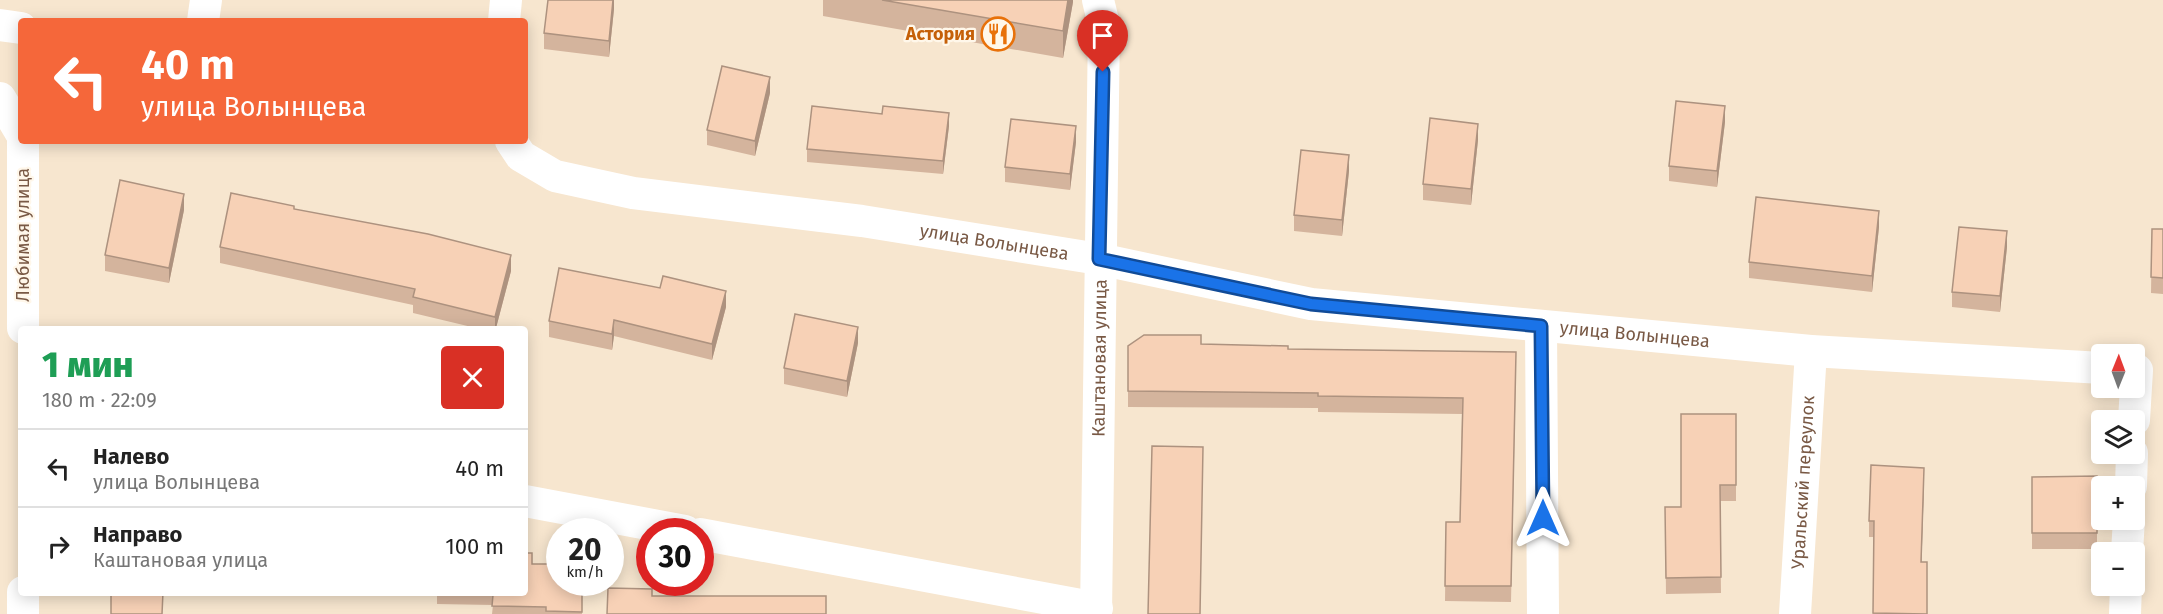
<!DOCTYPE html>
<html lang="ru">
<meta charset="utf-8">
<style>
body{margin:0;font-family:"Fira Sans",sans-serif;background:#f6f6f6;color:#222;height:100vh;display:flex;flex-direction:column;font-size:22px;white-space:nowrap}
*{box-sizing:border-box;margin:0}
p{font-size:20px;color:#767676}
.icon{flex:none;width:33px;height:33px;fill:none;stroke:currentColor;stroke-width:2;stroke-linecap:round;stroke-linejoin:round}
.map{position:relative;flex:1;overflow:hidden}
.drawer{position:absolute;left:18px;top:326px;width:510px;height:270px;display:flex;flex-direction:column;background:#fff;border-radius:6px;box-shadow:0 3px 15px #0003}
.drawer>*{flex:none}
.top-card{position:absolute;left:18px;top:18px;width:510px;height:126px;border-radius:6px;box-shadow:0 3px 15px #0003;background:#f5673a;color:#fff;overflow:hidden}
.needle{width:39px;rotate:1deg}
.tools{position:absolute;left:2091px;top:344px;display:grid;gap:12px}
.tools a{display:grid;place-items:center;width:54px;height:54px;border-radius:6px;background:#fff;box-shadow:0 3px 15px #0003;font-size:30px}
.speed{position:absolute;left:546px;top:518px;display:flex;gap:12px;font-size:30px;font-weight:700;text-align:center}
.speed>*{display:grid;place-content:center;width:78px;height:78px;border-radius:50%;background:#fff;box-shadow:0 3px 15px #0003;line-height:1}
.speed small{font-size:15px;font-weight:400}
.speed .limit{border:9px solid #d22;background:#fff;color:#111}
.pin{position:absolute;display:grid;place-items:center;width:51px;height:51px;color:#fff;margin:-62px -26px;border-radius:50% 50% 50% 0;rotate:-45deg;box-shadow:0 0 6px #0007}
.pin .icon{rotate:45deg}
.me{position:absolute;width:66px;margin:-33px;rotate:0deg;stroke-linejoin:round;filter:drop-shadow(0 0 4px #0008)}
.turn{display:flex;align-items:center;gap:21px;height:126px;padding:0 24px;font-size:27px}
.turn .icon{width:78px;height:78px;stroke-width:2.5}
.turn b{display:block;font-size:42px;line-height:51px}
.round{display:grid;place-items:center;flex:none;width:63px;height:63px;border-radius:6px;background:#f6f6f6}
.overview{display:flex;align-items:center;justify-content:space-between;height:102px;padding:0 24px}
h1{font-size:36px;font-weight:800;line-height:45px;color:#1e9e55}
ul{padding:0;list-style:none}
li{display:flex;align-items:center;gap:18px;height:78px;padding:0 24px;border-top:2px solid #e0e0e0}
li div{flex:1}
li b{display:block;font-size:22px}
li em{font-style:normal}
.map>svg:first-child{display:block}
.residential{fill:#f7e6cf;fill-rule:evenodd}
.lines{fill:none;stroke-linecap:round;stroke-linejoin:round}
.minor{stroke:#fff;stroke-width:32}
.wall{fill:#d4b49d}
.shaded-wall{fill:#ad927f}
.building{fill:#f7d1b6;stroke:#ad927f;stroke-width:1.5}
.route-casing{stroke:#114b97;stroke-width:15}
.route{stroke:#1a73e8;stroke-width:10}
.labels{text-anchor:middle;stroke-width:4.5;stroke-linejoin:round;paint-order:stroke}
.food-label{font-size:18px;font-weight:bold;fill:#c56008;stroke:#fff7ea;text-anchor:end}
.street-label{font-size:18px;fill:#795945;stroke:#fff7ea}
</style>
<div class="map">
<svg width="2163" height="614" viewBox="0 0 2163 614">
<rect width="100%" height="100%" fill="#fff4e1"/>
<path class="residential" d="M0,0H2163V614H0ZM21,21H525V141H21ZM21,328H525V592H21ZM2102,354H2134V387H2102ZM2102,420H2134V453H2102ZM2102,486H2134V519H2102ZM560,531H610V582H560ZM650,531H700V582H650ZM2102,552H2134V585H2102Z"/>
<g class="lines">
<g class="minor">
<path d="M203,21L206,0"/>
<path d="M504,21L506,0"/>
<path d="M0,25L21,28"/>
<path d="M0,98L21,133"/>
<path id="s1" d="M511,141L521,156L555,176L633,193L862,221L1099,259L1311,304L1811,351L2102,368"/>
<path d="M1541,326L1543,614"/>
<path d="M23,328V141"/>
<path d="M2134,420L2137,370"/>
<path d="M2131,486L2132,453"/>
<path d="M525,501L685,531"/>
<path d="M700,534L1097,608"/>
<path d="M2127,552L2129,519"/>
<path d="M23,614V592"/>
<path id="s2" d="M1096,614L1104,25L1098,0"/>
<path id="s3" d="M1795,614L1811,351"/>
<path d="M2125,614L2126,585"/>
</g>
</g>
<path class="wall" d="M614,0V9L609,57L544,49V33Z
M823,0H1073V2L1063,58L823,16Z
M770,93L755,156L707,145V130Z
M882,114L949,126L943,174L807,162V149Z
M1725,122L1717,187L1669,181V166Z
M1478,140L1471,205L1423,200V184Z
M1076,142L1070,190L1005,182V167Z
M1349,171L1342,236L1294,231V215Z
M294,209L511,271L496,328H476L413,313V305L220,263V247Z
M184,210L169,283L105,271V255Z
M1879,227L1872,292L1749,278V262Z
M2152,229H2163V294L2151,293Z
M2007,247L2000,312L1952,307V292Z
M726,307L712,360L614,336L612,350L549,337V321Z
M858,343L847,397L784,384V368Z
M1201,344L1288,349L1516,368L1511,602L1445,601L1446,522H1460L1462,414L1318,412V408L1128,407V346Z
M1736,414V501H1720L1721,593L1666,594L1665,507H1681Z
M2097,476V549H2032V477Z
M1924,484L1921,562L1927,614H1873L1874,537H1869V521Z
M532,564L582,582V614H492L493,605L437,604V592Z"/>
<path class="shaded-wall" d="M613,0H614V9L609,57V41Z
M1068,0H1073V2L1063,58V31Z
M770,77V93L755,156V141Z
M1725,106V122L1717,187V171Z
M949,113V126L943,174V161Z
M1478,124V140L1471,205V189Z
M1076,126V142L1070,190V174Z
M1349,155V171L1342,236V220Z
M184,194V210L169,283V268Z
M1879,211V227L1872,292V276Z
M2007,231V247L2000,312V296Z
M511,255V271L496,328H495V317Z
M726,291V307L712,360V344Z
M614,320V336L612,350V334Z
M858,327V343L847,397V381Z
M1924,468V484L1921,578V562Z"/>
<path class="building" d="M548,0H613L609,41L544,33Z
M882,0H1068L1063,31Z
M722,66L770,77L755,141L707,130Z
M1676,101L1725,106L1717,171L1669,166Z
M812,106L882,114L883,106L949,113L943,161L807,149Z
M1430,118L1478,124L1471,189L1423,184Z
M1011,119L1076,126L1070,174L1005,167Z
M1301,150L1349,155L1342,220L1294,215Z
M120,180L184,194L169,268L105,255Z
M231,193L294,206V209L428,234L511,255L495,317L413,297L415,289L220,247Z
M1756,197L1879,211L1872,276L1749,262Z
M1959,227L2007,231L2000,296L1952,292Z
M2152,229H2163V278L2151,277Z
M559,268L660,288L663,276L726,291L712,344L614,320L612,334L549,321Z
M795,314L858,327L847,381L784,368Z
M1144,335H1201V344L1288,346V349L1516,352L1511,586H1445L1446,522H1460L1463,398L1318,396V393L1128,391V346Z
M1681,414H1736V485H1720L1721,577L1666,578L1665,507H1681Z
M1152,446L1203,447L1200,614H1148Z
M1871,465L1924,468L1921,562H1927V614L1873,613L1874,521H1869Z
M2097,476V533H2032V477Z
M525,553H532V564H560V582H582V612L546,611V607L492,606L493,595L437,594V592H525Z
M608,588L652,589V596H826V614H607Z
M111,592H163L162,614H111Z"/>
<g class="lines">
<g class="route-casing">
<path id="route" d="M1103,72L1099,259L1311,304L1541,326L1543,518"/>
</g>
<use href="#route" class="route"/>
</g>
<defs>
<g id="restaurant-ring" transform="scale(1.725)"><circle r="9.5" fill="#fff7ea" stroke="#e8710a" stroke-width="1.5"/><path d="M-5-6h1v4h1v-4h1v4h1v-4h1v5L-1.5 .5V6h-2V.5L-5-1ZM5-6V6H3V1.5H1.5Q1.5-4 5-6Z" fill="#e8710a"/></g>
</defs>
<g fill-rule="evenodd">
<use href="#restaurant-ring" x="998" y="34"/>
</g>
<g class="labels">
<g class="food-label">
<text x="975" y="40">Астория</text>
</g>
<g class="street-label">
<text transform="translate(23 235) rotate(-90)" y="6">Любимая улица</text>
<text dy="6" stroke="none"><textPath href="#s1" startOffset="502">улица Волынцева</textPath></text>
<text dy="6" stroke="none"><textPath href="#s1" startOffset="1150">улица Волынцева</textPath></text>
<text dy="6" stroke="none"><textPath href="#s2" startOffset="256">Каштановая улица</textPath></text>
<text dy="6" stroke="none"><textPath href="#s3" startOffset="132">Уральский переулок</textPath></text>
</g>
</g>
</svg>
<div class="tools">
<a><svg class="needle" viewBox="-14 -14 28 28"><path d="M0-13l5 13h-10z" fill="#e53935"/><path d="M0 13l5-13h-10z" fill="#767676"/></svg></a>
<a><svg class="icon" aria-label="layers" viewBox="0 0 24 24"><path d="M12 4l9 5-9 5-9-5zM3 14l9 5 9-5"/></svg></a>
<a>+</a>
<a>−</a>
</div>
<div class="speed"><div>20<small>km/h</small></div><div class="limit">30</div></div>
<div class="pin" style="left:1103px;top:72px;background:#d93025"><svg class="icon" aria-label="arrive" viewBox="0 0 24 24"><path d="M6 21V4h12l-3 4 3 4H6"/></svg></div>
<svg class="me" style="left:1543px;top:518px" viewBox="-20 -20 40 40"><path d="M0-17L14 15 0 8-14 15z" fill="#1a73e8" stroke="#fff" stroke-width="4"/></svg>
<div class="top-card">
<div class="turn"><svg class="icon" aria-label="left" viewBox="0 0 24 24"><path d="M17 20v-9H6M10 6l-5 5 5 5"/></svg><div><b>40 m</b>улица Волынцева</div></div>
</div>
<section class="drawer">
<div class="overview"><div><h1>1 мин</h1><p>180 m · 22:09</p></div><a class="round" style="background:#d93025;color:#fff"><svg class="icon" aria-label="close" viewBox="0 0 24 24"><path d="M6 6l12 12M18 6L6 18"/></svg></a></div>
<ul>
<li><svg class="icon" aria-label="left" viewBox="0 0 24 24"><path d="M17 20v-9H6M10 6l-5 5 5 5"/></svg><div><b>Налево</b><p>улица Волынцева</p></div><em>40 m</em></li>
<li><svg class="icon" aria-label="right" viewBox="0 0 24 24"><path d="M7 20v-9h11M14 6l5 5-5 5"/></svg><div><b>Направо</b><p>Каштановая улица</p></div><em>100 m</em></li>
</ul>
</section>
</div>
